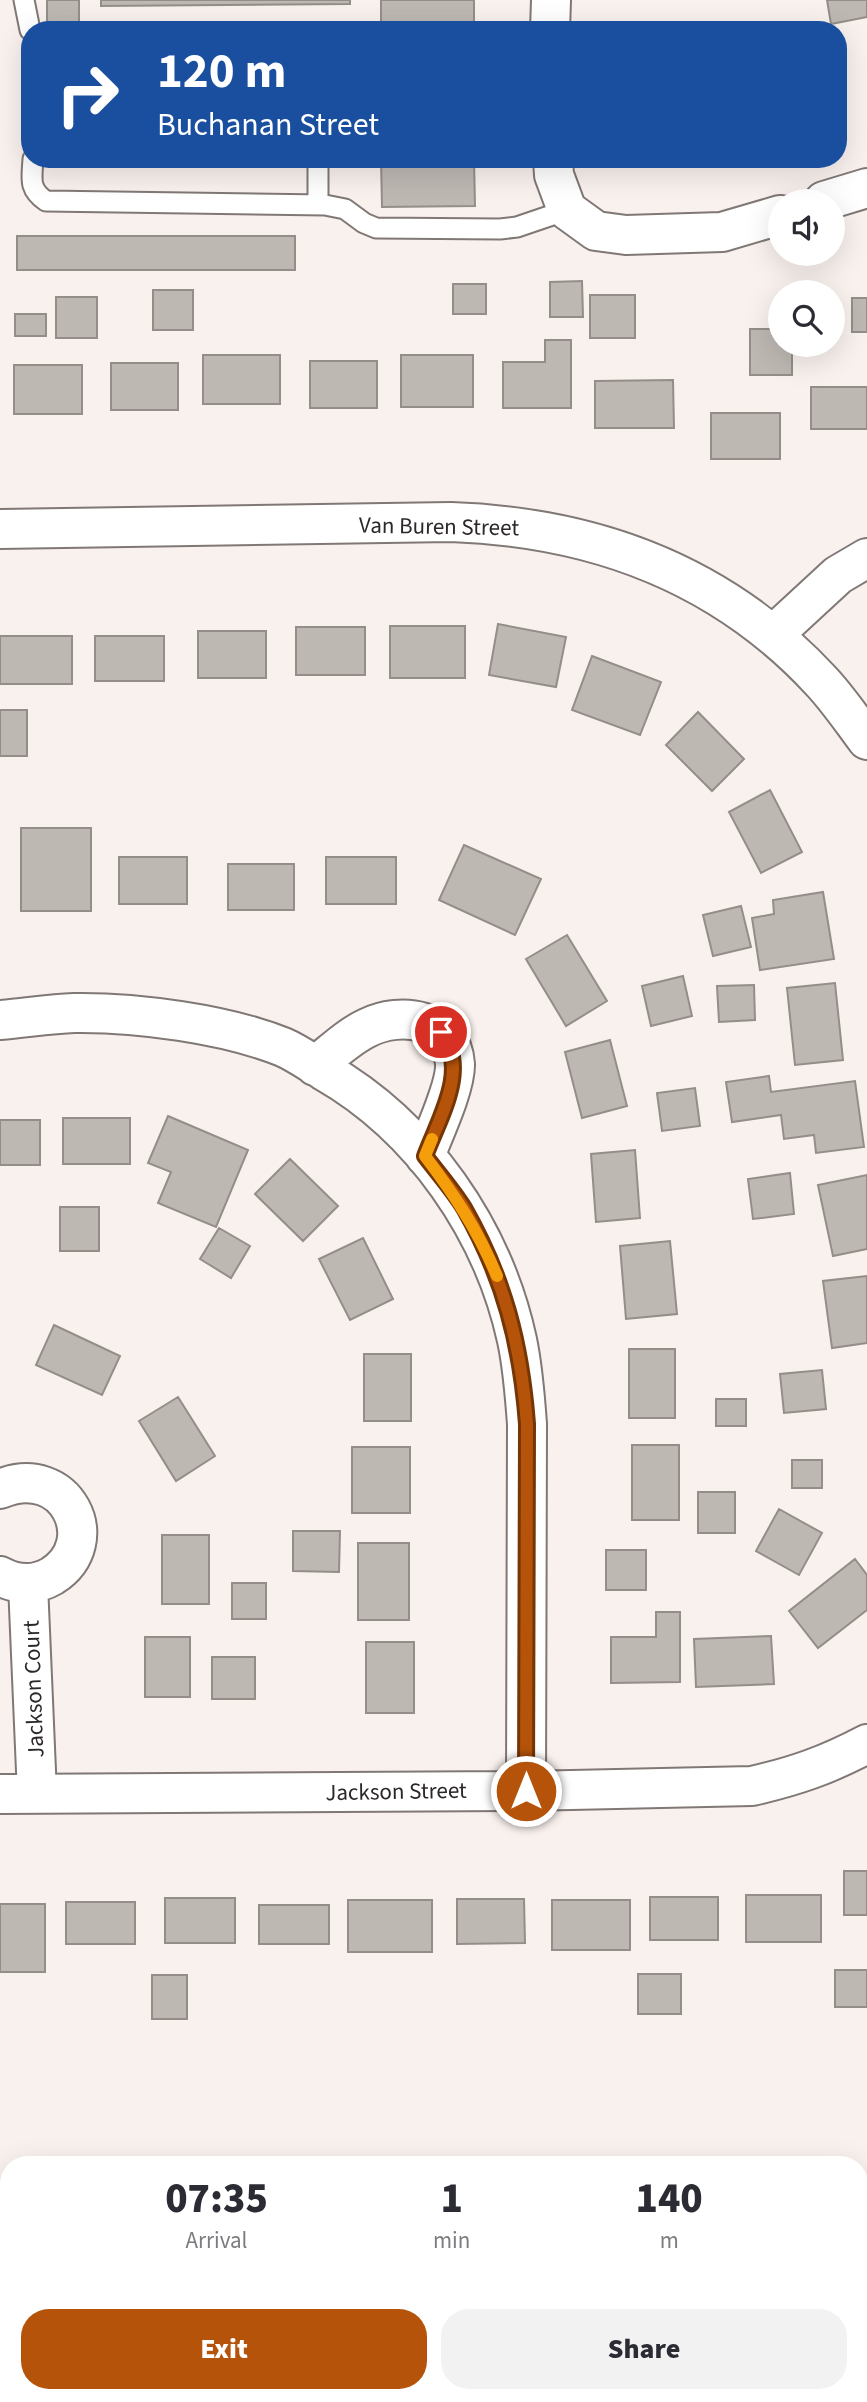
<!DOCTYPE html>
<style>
body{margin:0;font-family:"Source Sans 3",sans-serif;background:#f2f2f3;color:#2b2b33;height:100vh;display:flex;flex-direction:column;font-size:26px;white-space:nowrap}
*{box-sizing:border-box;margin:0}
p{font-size:23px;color:#7c7c81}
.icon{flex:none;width:38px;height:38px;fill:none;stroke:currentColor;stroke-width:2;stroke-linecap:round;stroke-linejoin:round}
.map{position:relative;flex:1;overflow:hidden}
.drawer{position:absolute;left:0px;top:2156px;width:868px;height:247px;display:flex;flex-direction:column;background:#fff;border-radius:28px 28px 0 0;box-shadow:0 7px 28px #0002}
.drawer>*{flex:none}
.top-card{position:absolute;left:21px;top:21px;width:826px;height:147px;border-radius:28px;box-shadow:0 7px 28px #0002;background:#1a4fa0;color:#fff;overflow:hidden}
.buttons{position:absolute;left:768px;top:189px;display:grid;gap:14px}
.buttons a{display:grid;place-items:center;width:77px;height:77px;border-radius:50%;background:#fff;box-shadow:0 7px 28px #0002;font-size:35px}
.pin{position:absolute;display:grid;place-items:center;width:60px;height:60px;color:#fff;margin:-30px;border:4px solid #fff;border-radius:50%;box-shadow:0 2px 7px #0007}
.me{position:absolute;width:77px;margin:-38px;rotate:0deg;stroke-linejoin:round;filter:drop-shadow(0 0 5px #0008)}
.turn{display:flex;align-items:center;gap:24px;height:147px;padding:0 21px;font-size:32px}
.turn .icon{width:91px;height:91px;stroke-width:2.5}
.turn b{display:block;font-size:49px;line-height:60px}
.eta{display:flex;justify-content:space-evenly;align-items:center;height:119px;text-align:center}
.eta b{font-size:42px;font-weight:800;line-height:49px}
.action{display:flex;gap:14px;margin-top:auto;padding:14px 21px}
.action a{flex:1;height:80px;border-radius:28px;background:#b45309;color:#fff;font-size:28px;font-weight:800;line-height:80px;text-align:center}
.action a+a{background:#f2f2f3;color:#2b2b33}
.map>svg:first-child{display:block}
.building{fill:#beb8b3;stroke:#938e88;stroke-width:2}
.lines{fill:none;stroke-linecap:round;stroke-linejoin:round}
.service-casing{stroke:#807875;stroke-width:23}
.minor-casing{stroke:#807875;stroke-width:42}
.service{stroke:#fff;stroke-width:19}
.minor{stroke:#fff;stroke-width:38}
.route-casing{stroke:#753606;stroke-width:18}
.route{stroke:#b45309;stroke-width:12}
.slow{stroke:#f59e0b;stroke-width:12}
.labels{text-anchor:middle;stroke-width:5;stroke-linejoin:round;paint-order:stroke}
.street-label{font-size:23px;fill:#2b2827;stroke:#fff}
</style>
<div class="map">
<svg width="867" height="2402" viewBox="0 0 867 2402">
<rect width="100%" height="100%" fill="#f9f1ed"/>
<path class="building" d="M47,0H79V30H47Z
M101,0H350V4L101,6Z
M381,0H474V30H381Z
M827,0H867V17L831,24Z
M381,159H474L475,206L382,207Z
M17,236H295V270H17Z
M582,281L583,317H550V282Z
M453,284H486V314H453Z
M153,290H193V330H153Z
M590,295H635V338H590Z
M56,297H97V338H56Z
M852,298H867V332H852Z
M15,314H46V336H15Z
M750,329H780V345H792V375H750Z
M545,340H571V408H503V362H545Z
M203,355H280V404H203Z
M401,355H473V407H401Z
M310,361H377V408H310Z
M111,363H178V410H111Z
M14,365H82V414H14Z
M673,380L674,428H595V381Z
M811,387H867V429H811Z
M711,413H780V459H711Z
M498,624L566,637L556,687L489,675Z
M390,626H465V678H390Z
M296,627H365V675H296Z
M198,631H266V678H198Z
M0,636H72V684H0Z
M95,636H164V681H95Z
M592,656L661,682L640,735L572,710Z
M0,710H27V756H0Z
M698,712L744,759L712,791L666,745Z
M770,790L802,852L761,873L729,812Z
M21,828H91V911H21Z
M464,845L541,879L515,935L439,900Z
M119,857H187V904H119Z
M326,857H396V904H326Z
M228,864H294V910H228Z
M823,892L834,959L760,970L752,918L774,914L773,900Z
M741,906L751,947L713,956L703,915Z
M567,935L607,1001L566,1026L526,959Z
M683,976L692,1016L651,1026L642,986Z
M835,983L843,1060L795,1065L787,988Z
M754,985L755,1020L719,1022L717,986Z
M610,1040L627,1106L582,1118L565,1052Z
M769,1076L771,1092L855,1081L864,1147L816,1153L814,1135L784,1139L781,1115L732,1122L726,1082Z
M695,1088L700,1126L662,1131L657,1093Z
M168,1116L248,1150L216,1227L158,1203L171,1172L148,1163Z
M63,1118H130V1164H63Z
M0,1120H40V1165H0Z
M635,1150L640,1218L596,1222L591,1154Z
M290,1159L338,1206L303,1241L255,1194Z
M790,1173L794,1214L753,1219L748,1179Z
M867,1175V1249L833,1256L818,1185Z
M60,1207H99V1251H60Z
M219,1228L250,1246L231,1278L200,1259Z
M363,1238L393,1299L350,1320L319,1259Z
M670,1241L677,1314L626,1319L620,1246Z
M867,1276V1343L832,1348L823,1281Z
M54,1325L120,1356L102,1395L36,1365Z
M629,1349H675V1418H629Z
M364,1354H411V1421H364Z
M822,1370L826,1409L784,1413L780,1374Z
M178,1397L215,1456L176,1481L139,1421Z
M716,1399H746V1426H716Z
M632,1445H679V1520H632Z
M352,1447H410V1513H352Z
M792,1460H822V1488H792Z
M698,1492H735V1533H698Z
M779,1509L822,1533L799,1575L756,1551Z
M293,1531H340L339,1572L293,1571Z
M162,1535H209V1604H162Z
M358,1543H409V1620H358Z
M606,1550H646V1590H606Z
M855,1559L867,1575V1610L818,1648L789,1611Z
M232,1583H266V1619H232Z
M656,1612H680V1682L611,1683V1637H656Z
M771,1636L774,1684L696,1687L694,1639Z
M145,1637H190V1697H145Z
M366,1642H414V1713H366Z
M212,1657H255V1699H212Z
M844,1871H867V1915H844Z
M746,1895H821V1942H746Z
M650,1897H718V1940H650Z
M165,1898H235V1943H165Z
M457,1899H524L525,1943L457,1944Z
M348,1900H432V1952H348Z
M552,1900H630V1950H552Z
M66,1902H135V1944H66Z
M0,1904H45V1972H0Z
M259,1905H329V1944H259Z
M835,1970H867V2007H835Z
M638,1974H681V2014H638Z
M152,1975H187V2019H152Z"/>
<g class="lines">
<g class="service-casing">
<path id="service" d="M24,0L30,30
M33,159C32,178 28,189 46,201L325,205L345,209L364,223L376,228L500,229L517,227L567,210
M318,159V205"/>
</g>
<g class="minor-casing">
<path id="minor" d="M550,30L551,0
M553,159L554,175L567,210L596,231L626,235L722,232L780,215
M824,201L867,188
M0,529L451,522C596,527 722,574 821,681C838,699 852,720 867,740
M773,635L838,575L867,558
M0,1020C25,1018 49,1014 74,1013C136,1012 226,1024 283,1047C297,1053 311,1063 324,1071C422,1127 493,1230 517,1340C523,1368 525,1396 527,1424L526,1791
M315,1066C332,1053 348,1037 367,1028C401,1011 452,1018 455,1064C456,1086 434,1133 425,1156
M0,1489C66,1461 106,1542 52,1576C35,1586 17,1585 0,1576
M28,1584L37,1794
M0,1794L526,1791L752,1786C796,1776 827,1765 867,1744"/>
</g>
<use href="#service" class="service"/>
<use href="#minor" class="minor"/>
</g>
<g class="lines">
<g class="route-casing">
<path id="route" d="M441,1032C470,1069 439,1118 425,1156C438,1173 453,1190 464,1208C504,1278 521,1344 527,1424L526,1791"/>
</g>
<use href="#route" class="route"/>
<path class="slow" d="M432,1139L425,1156C456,1197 477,1229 497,1276"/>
</g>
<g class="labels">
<g class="street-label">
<text transform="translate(439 526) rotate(1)" y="8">Van Buren Street</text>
<text transform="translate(33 1689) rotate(-92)" y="8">Jackson Court</text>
<text transform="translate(396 1791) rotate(-1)" y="8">Jackson Street</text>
</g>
</g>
</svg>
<div class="buttons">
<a><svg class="icon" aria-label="sound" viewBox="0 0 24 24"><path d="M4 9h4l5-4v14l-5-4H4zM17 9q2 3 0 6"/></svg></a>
<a><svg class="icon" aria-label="search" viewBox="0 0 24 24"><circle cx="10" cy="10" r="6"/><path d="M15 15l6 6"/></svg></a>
</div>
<div class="pin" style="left:441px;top:1032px;background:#d93025"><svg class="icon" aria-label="arrive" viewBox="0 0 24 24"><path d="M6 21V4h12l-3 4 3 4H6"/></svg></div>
<svg class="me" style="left:526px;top:1791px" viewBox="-20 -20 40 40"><circle r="17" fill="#b45309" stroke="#fff" stroke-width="3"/><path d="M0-11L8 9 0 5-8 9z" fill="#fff"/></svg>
<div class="top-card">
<div class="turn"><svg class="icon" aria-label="right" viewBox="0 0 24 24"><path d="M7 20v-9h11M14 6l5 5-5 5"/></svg><div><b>120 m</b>Buchanan Street</div></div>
</div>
<section class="drawer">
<div class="eta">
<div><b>07:35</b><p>Arrival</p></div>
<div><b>1</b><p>min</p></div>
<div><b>140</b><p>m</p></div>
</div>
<div class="action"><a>Exit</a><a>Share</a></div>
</section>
</div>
